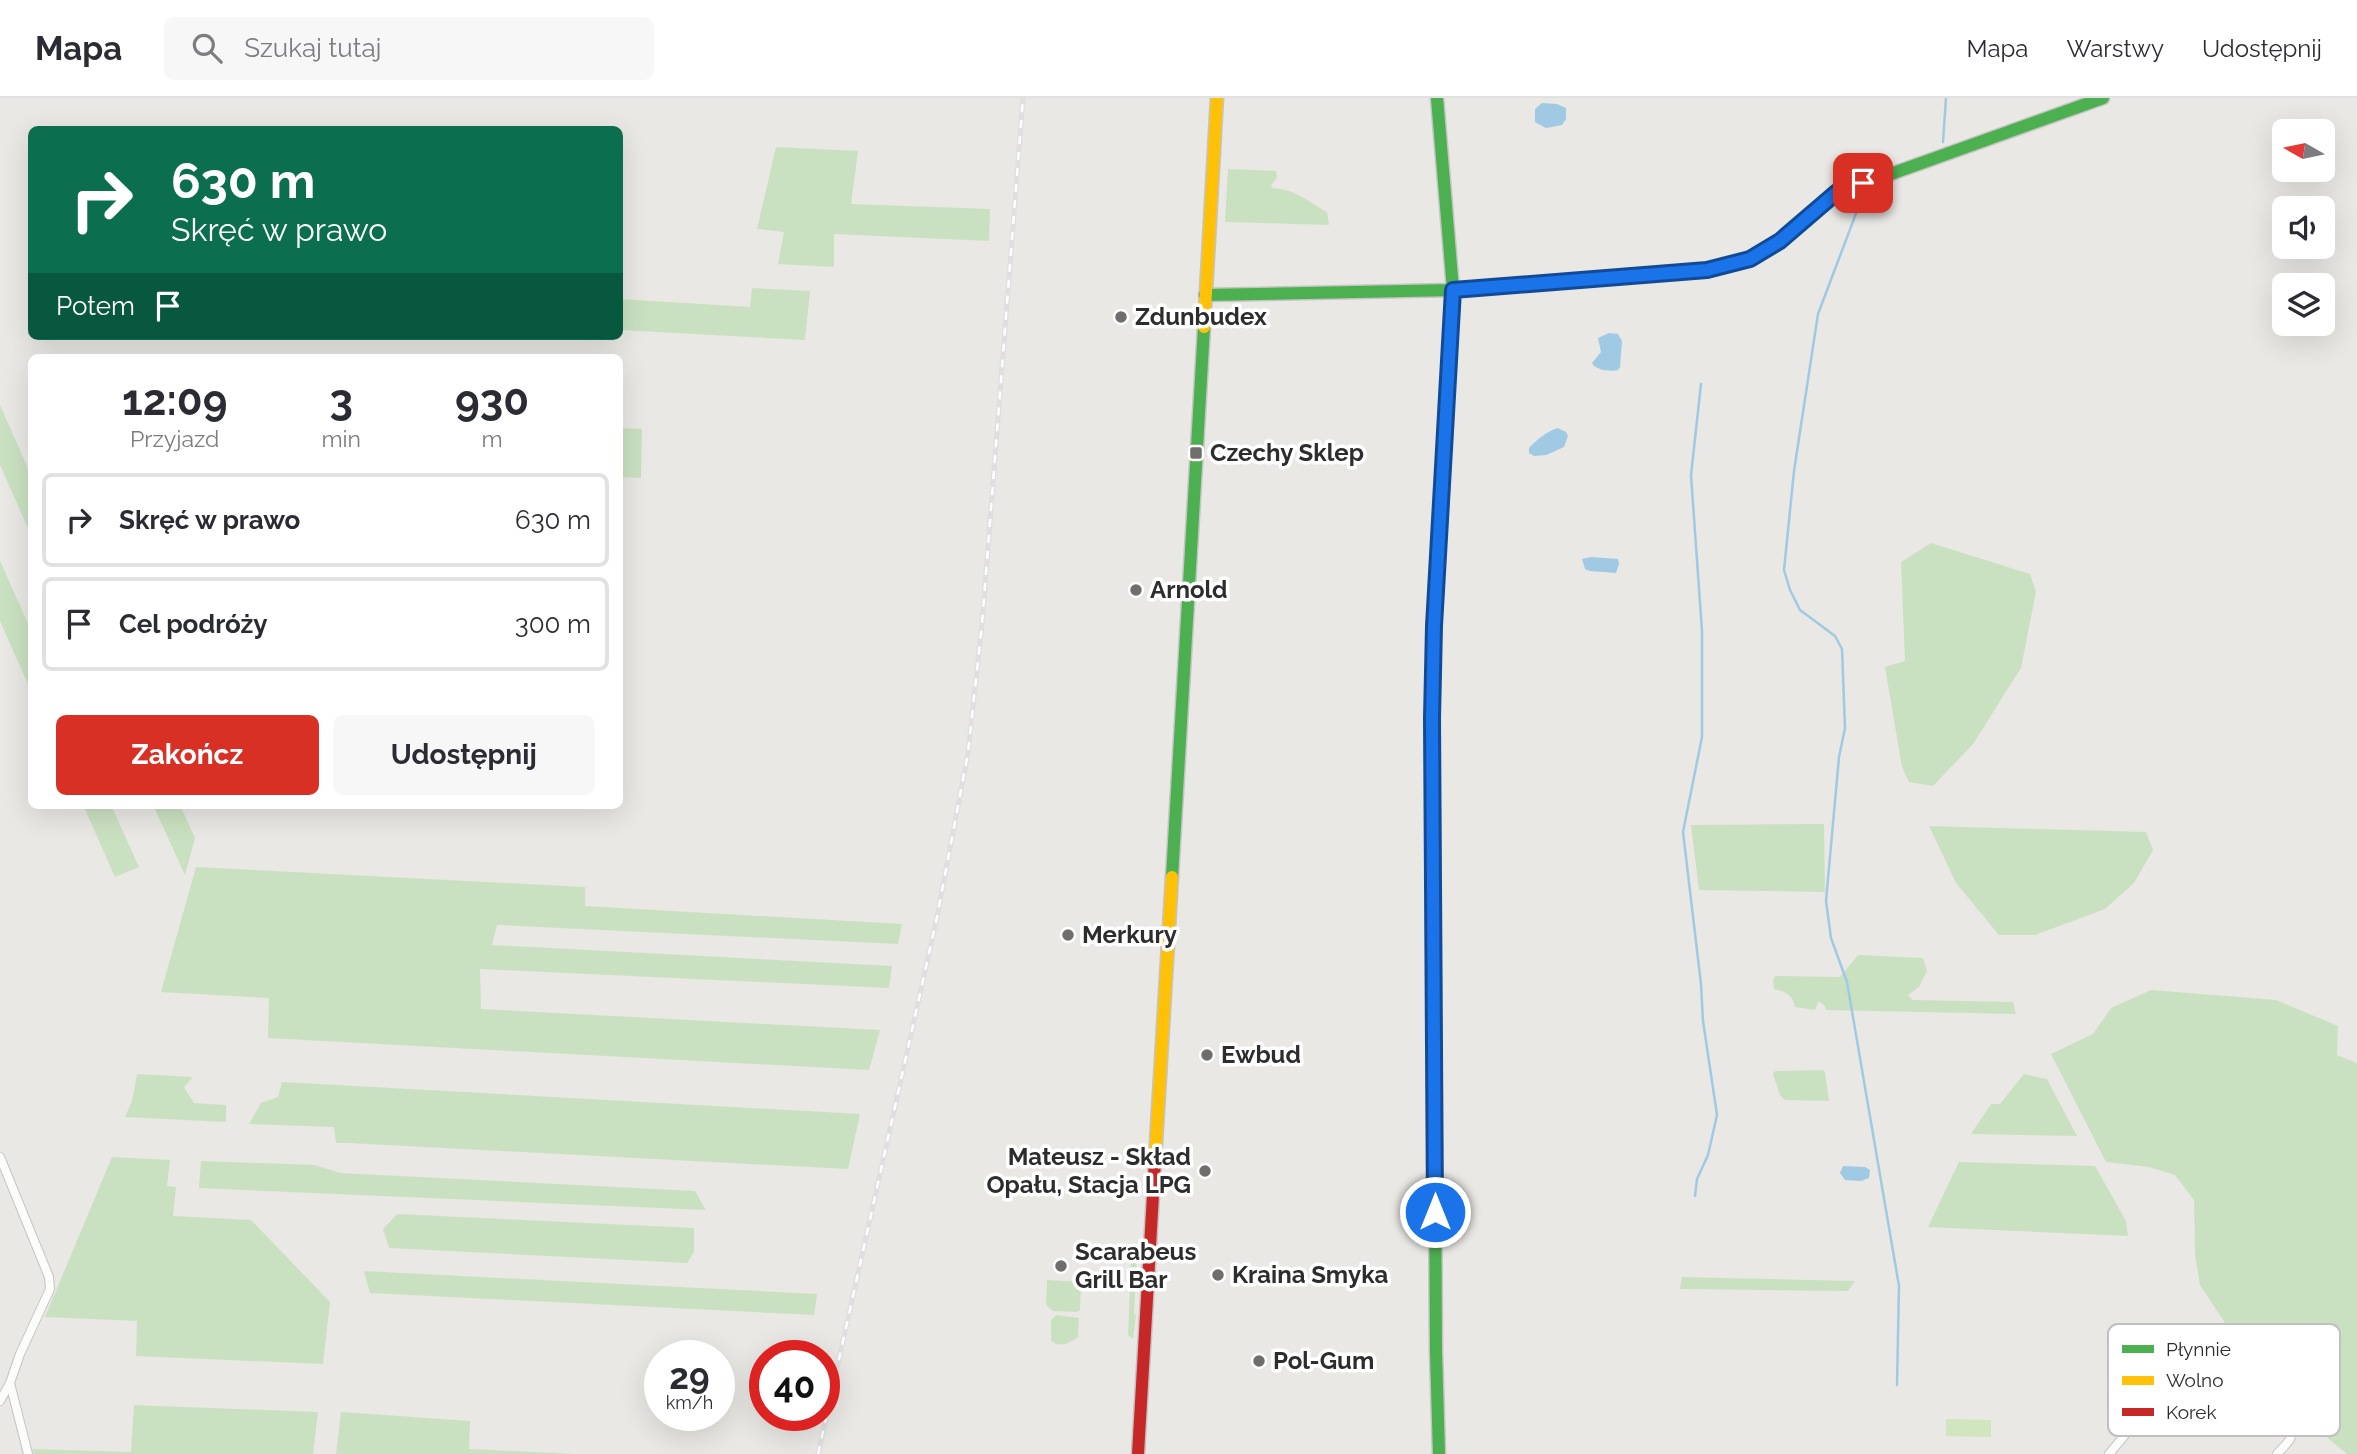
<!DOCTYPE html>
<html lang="pl">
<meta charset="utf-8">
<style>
body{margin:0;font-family:Raleway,sans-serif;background:#f7f7f7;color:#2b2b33;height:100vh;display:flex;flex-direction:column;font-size:26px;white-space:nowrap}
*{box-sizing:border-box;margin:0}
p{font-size:23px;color:#7c7c81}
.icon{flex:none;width:38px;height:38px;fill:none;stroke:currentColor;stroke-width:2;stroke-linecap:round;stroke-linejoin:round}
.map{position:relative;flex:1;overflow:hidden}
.side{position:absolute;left:28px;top:256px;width:595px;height:455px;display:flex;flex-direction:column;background:#fff;border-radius:10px;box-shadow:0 7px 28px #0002}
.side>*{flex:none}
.banner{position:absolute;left:28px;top:28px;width:595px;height:214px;border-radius:10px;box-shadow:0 7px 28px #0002;background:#0b6e4f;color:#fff;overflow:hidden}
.needle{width:46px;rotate:279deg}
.controls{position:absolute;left:2272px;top:21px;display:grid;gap:14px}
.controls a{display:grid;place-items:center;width:63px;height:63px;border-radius:10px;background:#fff;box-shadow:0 7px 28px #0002;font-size:35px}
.speed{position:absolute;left:644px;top:1242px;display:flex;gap:14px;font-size:35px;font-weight:700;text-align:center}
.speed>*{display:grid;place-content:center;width:91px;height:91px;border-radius:50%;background:#fff;box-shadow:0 7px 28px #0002;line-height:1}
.speed small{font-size:18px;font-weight:400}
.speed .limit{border:10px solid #d22;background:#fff;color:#111}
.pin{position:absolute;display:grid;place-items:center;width:60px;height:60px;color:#fff;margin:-30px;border-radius:14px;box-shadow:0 4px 10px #0006}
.me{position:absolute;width:77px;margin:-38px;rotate:0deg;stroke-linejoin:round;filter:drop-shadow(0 0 5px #0008)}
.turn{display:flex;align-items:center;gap:24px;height:147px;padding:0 28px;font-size:32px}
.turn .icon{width:91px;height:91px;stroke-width:2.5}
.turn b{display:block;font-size:49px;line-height:60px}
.then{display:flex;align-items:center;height:66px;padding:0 28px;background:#0003;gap:14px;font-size:26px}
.eta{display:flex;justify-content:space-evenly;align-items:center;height:119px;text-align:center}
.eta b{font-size:42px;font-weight:700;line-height:49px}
.action{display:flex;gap:14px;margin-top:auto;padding:14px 28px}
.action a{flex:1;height:80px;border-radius:10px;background:#d93025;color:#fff;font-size:28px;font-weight:700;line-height:80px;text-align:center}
.action a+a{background:#f7f7f7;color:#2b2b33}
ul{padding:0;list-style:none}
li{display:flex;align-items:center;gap:21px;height:94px;margin:0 14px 10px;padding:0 14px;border:4px solid #e1e1e2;border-radius:10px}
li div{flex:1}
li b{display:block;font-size:26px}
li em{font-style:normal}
header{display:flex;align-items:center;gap:42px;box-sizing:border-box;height:98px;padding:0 35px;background:#fff;border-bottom:2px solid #e1e1e2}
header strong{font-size:33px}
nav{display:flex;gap:38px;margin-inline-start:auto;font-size:24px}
.search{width:490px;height:63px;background:#f7f7f7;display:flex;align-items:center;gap:18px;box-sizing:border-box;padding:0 24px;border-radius:10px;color:#7c7c81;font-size:26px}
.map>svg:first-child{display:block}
.green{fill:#cae1c1}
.pitch{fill:#d1e5bf}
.water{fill:#a0c9e3}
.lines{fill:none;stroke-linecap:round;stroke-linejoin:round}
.stream{stroke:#a0c9e3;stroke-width:2.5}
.street-casing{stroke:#c4c4c3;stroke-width:10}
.fast-casing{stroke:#c4c4c3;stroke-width:15}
.slow-casing{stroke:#c4c4c3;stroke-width:15}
.jam-casing{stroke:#c4c4c3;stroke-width:15}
.street{stroke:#fcfcfb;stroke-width:8}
.fast{stroke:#4caf50;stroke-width:12}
.slow{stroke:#ffc107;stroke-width:12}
.jam{stroke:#c62828;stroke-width:12}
.rail-casing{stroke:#dfdfe0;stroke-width:5}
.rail{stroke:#fff;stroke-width:2.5;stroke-dasharray:8;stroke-linecap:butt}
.route-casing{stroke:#114b97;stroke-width:18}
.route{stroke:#1a73e8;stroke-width:12}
.poi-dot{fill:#6f6e6d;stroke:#fff;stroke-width:2.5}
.labels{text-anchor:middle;stroke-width:7;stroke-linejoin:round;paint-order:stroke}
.poi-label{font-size:24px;font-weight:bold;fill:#2d2d2d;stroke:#fff;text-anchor:start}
.key{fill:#fff;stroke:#c0c0c0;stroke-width:2}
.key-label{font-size:19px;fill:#2d2d2d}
</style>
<header>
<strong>Mapa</strong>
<div class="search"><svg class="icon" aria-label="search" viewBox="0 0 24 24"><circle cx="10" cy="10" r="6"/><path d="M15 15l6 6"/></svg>Szukaj tutaj</div>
<nav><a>Mapa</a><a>Warstwy</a><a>Udostępnij</a></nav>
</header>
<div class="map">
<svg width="2357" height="1356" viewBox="0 0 2357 1356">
<rect width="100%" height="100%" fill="#e9e8e4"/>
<path class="green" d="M776,49L858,53L851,106L990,111L989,143L834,136V169L778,166L784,134L757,131Z
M1228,71L1276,73L1277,80L1271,87L1273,90C1297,92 1307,103 1327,114L1329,127L1225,124Z
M752,190L810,193L805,242L620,232V201L750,209Z
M0,307L31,377V437L0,367Z
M620,330L642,331L641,380L620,379Z
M1931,445L2030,476L2036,494L2021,570L1973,646L1933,688L1909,684L1902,669L1885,569L1905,563L1901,464Z
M0,463L31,532V593L0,523Z
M83,707H111L139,769L115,779Z
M153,707H180L195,740L185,777Z
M1824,726L1825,794L1699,792L1691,727Z
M1929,728L2146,734L2153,752L2134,785L2105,811L2035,837H1999L1956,785Z
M196,769L585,789V808L902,826L898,846L497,827L492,847L892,868L889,890L480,871L481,911L880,932L869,972L268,940L269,900L161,894Z
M1858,857L1923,860L1927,873L1919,889L1908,897L1913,902L2013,904L2016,916L1826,912L1825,908L1820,904H1818L1815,912L1795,909C1793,897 1785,893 1774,891L1773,882L1775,878L1840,879Z
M2151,892L2276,902L2338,928L2337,957L2357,965V1356H2347L2317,1331L2319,1296L2259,1256L2236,1233L2225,1225L2200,1187L2195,1157L2194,1102L2175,1077L2149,1069L2106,1064L2051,956L2093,936L2111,910Z
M1823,972L1825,975L1829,1003L1785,1002L1780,997L1773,976L1775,973Z
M137,976L193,979L184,989L194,1005L226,1007V1024L125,1019L132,1003Z
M2024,976L2047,981L2077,1038L1971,1036L1991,1006H2000Z
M282,984L860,1016L848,1071L348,1045H336L334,1029L249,1026L261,1005L278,999Z
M112,1059L170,1062L167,1088L176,1089L173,1118L251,1122L330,1204L323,1266L136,1258L137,1223L45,1219Z
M201,1063L315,1067L340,1075L695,1093L706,1112L199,1090Z
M1959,1064L2095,1068L2126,1123L2128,1138L1928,1129Z
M397,1116L694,1130V1154L687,1165L389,1150L383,1131Z
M1135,1157H1137L1134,1216L1136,1217L1133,1241L1128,1237L1131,1162Z
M364,1173L817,1196L814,1217L370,1195Z
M1682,1179L1855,1183L1848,1193L1680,1191Z
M1047,1182L1081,1184L1080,1212L1077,1214L1053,1213L1046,1207Z
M1056,1217L1079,1220L1078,1239C1070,1245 1058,1251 1051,1242V1222Z
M134,1307L318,1314L313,1356H34L32,1351L131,1354Z
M341,1314L470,1323L469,1351L575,1356H336Z"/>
<path class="pitch" d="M1946,1321L1991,1322V1339L1946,1338Z"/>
<path class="water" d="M1542,5L1557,6L1566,10V21L1562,27L1546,30L1535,24V11Z
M1609,235L1618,236L1622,243L1620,269L1618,272C1610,274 1595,272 1592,265L1601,254L1598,240Z
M1558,330L1566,334L1568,338L1564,349L1546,357L1534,358L1529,355V350C1535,343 1549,332 1558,330Z
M1591,459L1618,461L1619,466L1616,475L1590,473L1585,471L1582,461Z
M1843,1068L1865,1069L1870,1072L1869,1080L1861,1083L1845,1082L1840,1075Z"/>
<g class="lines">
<path class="stream" d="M1943,44L1946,0
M1860,105L1818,216L1794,373L1784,472L1790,492L1800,512L1835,538L1842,551L1845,630L1839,659L1826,803L1831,840L1847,884L1899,1188L1897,1287
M1695,1098L1697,1081L1708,1057L1717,1017L1703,923L1701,886L1683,734L1702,639V533L1691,377L1701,286"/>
<g class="street-casing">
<path id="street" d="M0,1059L49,1179L50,1191L20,1256L10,1285L28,1356
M0,1303L10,1285
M2109,1356L2193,1255L2206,1256L2289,1325C2297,1339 2286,1346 2277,1356"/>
</g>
<g class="fast-casing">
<path id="fast" d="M1437,0L1453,192L1439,433
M1835,96L2103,0
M1205,197L1453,192L1662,176
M1433,731L1436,1253L1439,1356
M1172,779L1204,229"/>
</g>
<g class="slow-casing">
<path id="slow" d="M1204,229L1217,0
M1155,1062L1172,779"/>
</g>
<g class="jam-casing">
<path id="jam" d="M1662,176C1691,173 1720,171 1748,161C1781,150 1809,118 1835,96
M1433,731L1434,528L1439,433
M1138,1356L1155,1062"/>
</g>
<use href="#street" class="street"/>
<use href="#fast" class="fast"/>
<use href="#slow" class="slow"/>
<use href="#jam" class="jam"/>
<g class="rail-casing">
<path id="rail" d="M818,1356L937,819L968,655L982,526L1023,0"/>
</g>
<use href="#rail" class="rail"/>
</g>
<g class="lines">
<g class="route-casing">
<path id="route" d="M1435,1114L1432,620L1434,528L1453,192L1707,172L1750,161L1780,143L1837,94L1863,85"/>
</g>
<use href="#route" class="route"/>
</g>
<g class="poi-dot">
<circle cx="1121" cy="219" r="7"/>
<rect x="1189" y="348" width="14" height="14" rx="3.5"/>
<circle cx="1136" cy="492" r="7"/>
<circle cx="1068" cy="837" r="7"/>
<circle cx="1207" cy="957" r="7"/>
<circle cx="1205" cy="1073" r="7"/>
<circle cx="1061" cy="1168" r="7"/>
<circle cx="1218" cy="1177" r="7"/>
<circle cx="1259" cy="1263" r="7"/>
</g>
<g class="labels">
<g class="poi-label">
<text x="1135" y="227">Zdunbudex</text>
<text x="1210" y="363">Czechy Sklep</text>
<text x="1150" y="500">Arnold</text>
<text x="1082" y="845">Merkury</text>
<text x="1221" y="965">Ewbud</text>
<text x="1191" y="1067" text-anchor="end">Mateusz - Skład<tspan x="1191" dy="28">Opału, Stacja LPG</tspan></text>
<text x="1075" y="1162">Scarabeus<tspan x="1075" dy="28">Grill Bar</tspan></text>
<text x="1232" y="1185">Kraina Smyka</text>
<text x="1273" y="1271">Pol-Gum</text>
</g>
</g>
<rect x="2108" y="1226" width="232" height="112" rx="10" class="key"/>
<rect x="2122" y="1247" width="32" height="8" fill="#4caf50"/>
<rect x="2122" y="1278" width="32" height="9" fill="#ffc107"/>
<rect x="2122" y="1310" width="32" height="8" fill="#c62828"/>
<g class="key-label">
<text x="2166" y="1258">Płynnie</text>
<text x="2166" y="1289">Wolno</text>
<text x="2166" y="1321">Korek</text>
</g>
</svg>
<div class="controls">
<a><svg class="needle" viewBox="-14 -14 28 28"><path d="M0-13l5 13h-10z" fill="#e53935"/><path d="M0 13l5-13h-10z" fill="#7c7c81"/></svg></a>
<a><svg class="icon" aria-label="sound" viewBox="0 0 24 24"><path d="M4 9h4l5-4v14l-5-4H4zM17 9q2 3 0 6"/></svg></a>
<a><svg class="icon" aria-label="layers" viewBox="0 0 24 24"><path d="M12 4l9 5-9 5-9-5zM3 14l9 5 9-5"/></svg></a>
</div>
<div class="speed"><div>29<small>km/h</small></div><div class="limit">40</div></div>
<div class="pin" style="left:1863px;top:85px;background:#d93025"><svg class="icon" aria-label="arrive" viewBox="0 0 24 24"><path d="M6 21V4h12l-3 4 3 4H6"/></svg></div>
<svg class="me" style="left:1435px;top:1114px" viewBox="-20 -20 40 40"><circle r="17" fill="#1a73e8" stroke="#fff" stroke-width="3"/><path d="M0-11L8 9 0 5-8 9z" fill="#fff"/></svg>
<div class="banner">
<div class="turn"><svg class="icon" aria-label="right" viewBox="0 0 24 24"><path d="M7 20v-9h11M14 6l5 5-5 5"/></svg><div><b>630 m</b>Skręć w prawo</div></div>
<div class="then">Potem<svg class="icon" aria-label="arrive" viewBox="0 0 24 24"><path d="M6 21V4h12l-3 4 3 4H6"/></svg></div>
</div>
<section class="side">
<div class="eta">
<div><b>12:09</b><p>Przyjazd</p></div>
<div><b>3</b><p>min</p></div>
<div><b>930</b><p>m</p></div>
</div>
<ul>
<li><svg class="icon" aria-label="right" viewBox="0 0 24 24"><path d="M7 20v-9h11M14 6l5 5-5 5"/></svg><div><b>Skręć w prawo</b></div><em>630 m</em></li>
<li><svg class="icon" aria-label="arrive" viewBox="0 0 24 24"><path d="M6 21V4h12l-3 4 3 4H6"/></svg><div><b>Cel podróży</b></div><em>300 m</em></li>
</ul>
<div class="action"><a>Zakończ</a><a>Udostępnij</a></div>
</section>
</div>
